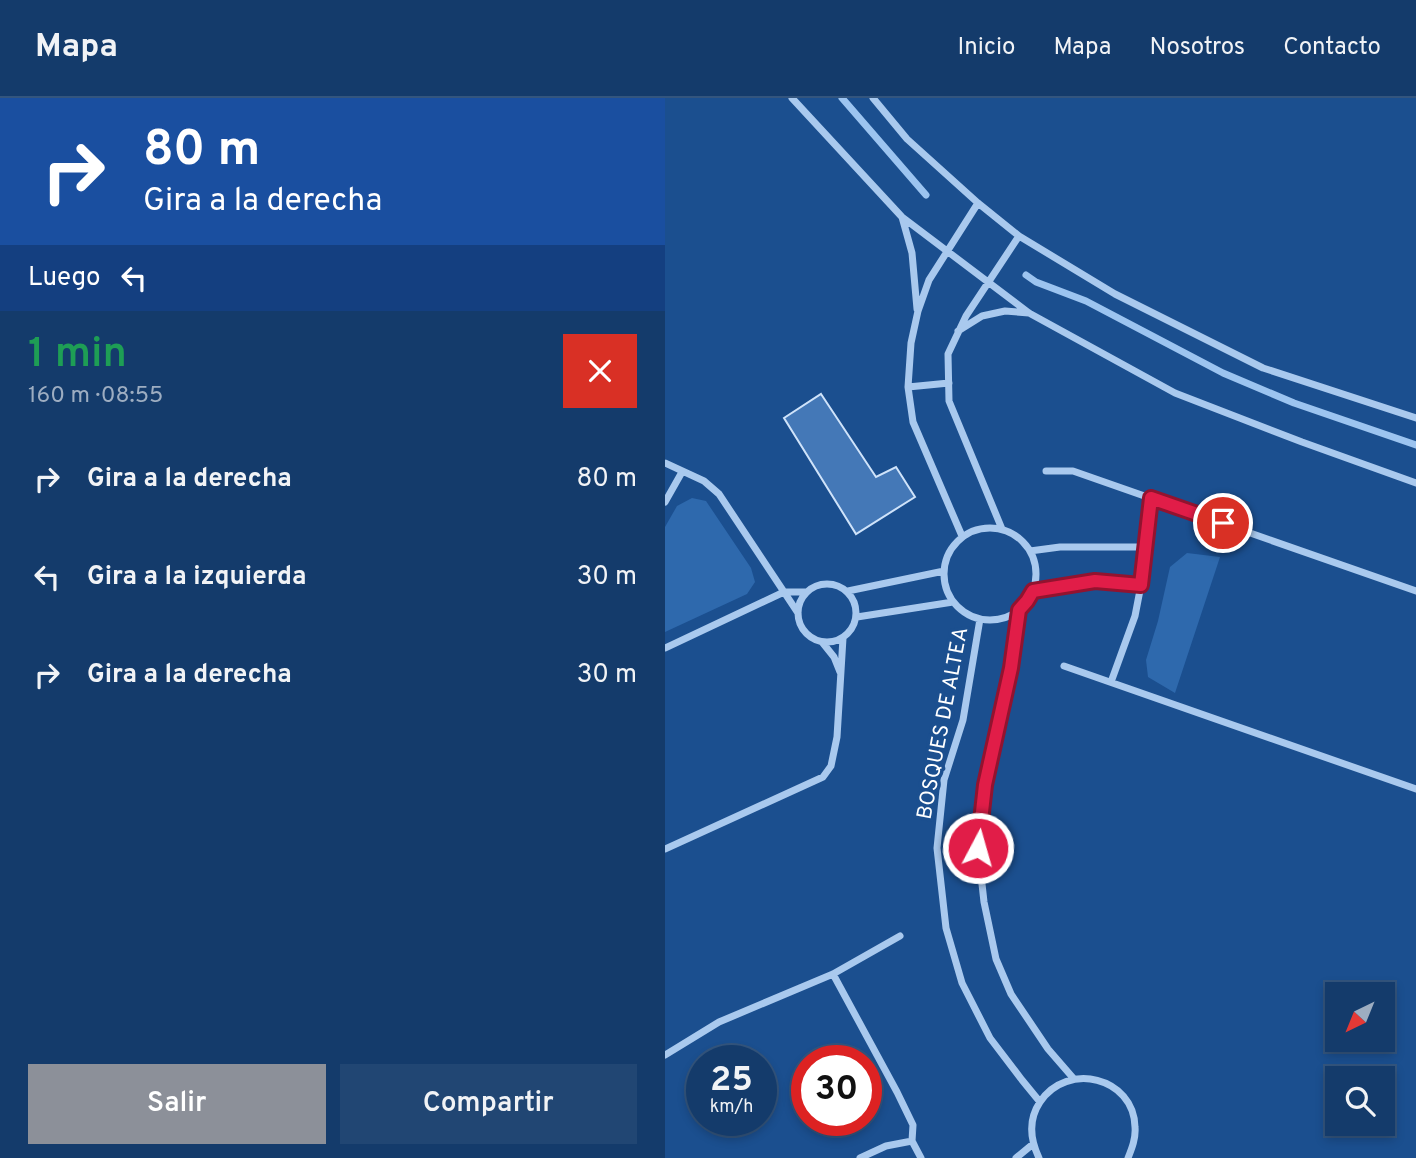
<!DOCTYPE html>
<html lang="es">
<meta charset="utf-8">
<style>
body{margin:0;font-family:Overpass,sans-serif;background:#214673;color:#f1f3f6;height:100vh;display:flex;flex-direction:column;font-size:26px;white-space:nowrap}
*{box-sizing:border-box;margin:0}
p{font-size:23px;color:#9dadc1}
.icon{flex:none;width:38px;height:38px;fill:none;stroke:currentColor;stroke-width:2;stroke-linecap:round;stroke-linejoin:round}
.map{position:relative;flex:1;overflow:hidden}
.drawer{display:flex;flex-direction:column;background:#143b6b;width:665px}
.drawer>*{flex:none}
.banner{background:#1a4fa0;color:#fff;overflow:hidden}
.needle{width:46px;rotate:223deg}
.tools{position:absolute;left:660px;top:884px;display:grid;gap:14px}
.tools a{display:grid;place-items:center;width:70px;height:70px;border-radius:0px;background:#143b6b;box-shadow:0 4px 10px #0003,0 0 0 2px #33557e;font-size:35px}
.speed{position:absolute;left:21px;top:947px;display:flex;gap:14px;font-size:35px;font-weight:700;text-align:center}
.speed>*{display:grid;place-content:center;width:91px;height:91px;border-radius:50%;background:#143b6b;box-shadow:0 4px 10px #0003,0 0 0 2px #33557e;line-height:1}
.speed small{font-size:18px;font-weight:400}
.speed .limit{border:10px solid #d22;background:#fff;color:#111}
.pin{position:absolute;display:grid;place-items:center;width:60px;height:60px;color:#fff;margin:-30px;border:4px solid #fff;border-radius:50%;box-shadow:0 2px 7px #0007}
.me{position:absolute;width:77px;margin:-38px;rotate:6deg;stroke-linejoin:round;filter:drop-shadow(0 0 5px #0008)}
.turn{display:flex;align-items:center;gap:24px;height:147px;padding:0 28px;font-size:32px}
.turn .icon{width:91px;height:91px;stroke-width:2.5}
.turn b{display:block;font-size:49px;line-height:60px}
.then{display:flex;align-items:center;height:66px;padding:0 28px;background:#0003;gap:14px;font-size:26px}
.round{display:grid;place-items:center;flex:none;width:74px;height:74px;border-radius:0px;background:#214673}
.summary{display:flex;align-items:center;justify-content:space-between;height:119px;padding:0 28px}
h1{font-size:42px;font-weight:600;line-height:52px;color:#1e9e55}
.action{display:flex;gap:14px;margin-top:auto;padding:14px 28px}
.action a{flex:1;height:80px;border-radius:0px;background:#8c9099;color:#fff;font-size:28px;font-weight:600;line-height:80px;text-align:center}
.action a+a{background:#214673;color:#f1f3f6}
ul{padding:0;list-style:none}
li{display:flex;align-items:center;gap:21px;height:98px;padding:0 28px}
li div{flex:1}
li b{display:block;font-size:26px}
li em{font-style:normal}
header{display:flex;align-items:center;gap:42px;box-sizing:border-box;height:98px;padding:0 35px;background:#143b6b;border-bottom:2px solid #33557e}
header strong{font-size:33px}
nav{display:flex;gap:38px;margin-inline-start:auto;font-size:24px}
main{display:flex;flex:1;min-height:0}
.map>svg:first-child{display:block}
.green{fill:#2e69ad}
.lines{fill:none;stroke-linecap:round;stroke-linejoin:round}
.stream{stroke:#9cc4f0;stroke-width:7}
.building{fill:#4478b7;stroke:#cfe3fa;stroke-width:2}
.street{stroke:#a9c9ee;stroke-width:7}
.route-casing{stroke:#92132f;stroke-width:18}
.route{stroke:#e11d48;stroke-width:12}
.labels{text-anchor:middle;stroke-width:7;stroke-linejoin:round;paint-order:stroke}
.street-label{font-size:21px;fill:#fff;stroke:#1b4f8f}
</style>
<header>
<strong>Mapa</strong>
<nav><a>Inicio</a><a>Mapa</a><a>Nosotros</a><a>Contacto</a></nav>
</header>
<main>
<section class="drawer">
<div class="banner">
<div class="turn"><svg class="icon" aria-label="right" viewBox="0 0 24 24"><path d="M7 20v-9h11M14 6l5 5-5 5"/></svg><div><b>80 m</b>Gira a la derecha</div></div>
<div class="then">Luego<svg class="icon" aria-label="left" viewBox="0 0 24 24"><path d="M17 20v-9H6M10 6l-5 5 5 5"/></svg></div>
</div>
<div class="summary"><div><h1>1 min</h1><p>160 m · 08:55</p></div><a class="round" style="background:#d93025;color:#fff"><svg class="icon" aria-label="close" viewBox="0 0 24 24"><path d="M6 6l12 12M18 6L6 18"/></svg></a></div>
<ul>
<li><svg class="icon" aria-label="right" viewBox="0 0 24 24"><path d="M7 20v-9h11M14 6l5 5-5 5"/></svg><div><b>Gira a la derecha</b></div><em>80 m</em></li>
<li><svg class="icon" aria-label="left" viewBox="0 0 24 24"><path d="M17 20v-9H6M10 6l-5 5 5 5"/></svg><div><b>Gira a la izquierda</b></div><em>30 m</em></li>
<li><svg class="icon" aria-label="right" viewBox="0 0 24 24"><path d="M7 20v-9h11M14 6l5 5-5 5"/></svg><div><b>Gira a la derecha</b></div><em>30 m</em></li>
</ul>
<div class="action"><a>Salir</a><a>Compartir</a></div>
</section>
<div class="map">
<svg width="751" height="1060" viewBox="0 0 751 1060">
<rect width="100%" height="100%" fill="#1b4f8f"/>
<path class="green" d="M27,400L41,403L86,470L90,484L82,496L0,534V429L12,408Z
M522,455L555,459L510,595L483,579L481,562L493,523L505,469Z"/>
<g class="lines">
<path class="stream" d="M177,0L261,97
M361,177L371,184L421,203L558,275L629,305L751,347"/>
</g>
<path class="building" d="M156,296L211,379L231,369L250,399L191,436L119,320Z"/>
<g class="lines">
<path class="street" d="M127,0L237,119L364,215L510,295L637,344L751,385
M208,0L242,41L313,105L354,138L450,196L598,270L751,320
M237,119L247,155L252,211
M293,233L317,218L340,213L364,215
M243,289L284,285
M0,365L39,383L54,396L133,515
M381,373H408L751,493
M0,404L17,374
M279 476a46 46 0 1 1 92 0a46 46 0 1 1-92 0Z
M337,431L284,303L283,256L301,218L354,138
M297,438L248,324L243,289L246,245L253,213L264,182L313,105
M365,453L395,449H481
M133 515a29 29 0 1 1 58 0a29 29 0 1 1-58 0Z
M183,493L279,473
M368,493L430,483L476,487
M354,512L346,570L320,687L313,750L319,804L331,861L346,896L383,951L409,981
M192,519L288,504
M315,521L298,622L279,682L272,750L281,830L297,885L325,940L357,982L375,1004
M157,544L169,559L175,574
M0,550L119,494H141
M399,568L751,691
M446,584L470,518L476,487L486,400
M0,751L158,679L166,668L172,639L178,540
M168,876L232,994L248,1027L247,1043L256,1060
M0,957L54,924L168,876L235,838
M195,1060L221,1048L247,1043
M351,1060L368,1046
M374,1060C365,1041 363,1022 375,1004C402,963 469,979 470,1029C471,1040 467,1050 463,1060"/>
</g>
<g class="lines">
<g class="route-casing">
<path id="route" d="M313,750L320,687L346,570L354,512L362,503L368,493L430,483L476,487L486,400L558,425"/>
</g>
<use href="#route" class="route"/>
</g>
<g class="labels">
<g class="street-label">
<text transform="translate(277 625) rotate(-79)" y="7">BOSQUES DE ALTEA</text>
</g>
</g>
</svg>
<div class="tools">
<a><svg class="needle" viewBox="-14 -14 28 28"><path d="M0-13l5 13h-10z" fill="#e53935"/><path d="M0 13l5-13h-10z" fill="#9dadc1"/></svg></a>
<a><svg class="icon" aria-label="search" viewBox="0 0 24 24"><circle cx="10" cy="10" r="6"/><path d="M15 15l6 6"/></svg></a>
</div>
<div class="speed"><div>25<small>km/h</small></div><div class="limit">30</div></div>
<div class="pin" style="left:558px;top:425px;background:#d93025"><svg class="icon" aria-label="arrive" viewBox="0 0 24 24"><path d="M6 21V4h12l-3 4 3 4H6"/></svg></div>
<svg class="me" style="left:313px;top:750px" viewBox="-20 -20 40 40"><circle r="17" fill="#e11d48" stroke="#fff" stroke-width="3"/><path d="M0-11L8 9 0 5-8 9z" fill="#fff"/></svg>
</div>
</main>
